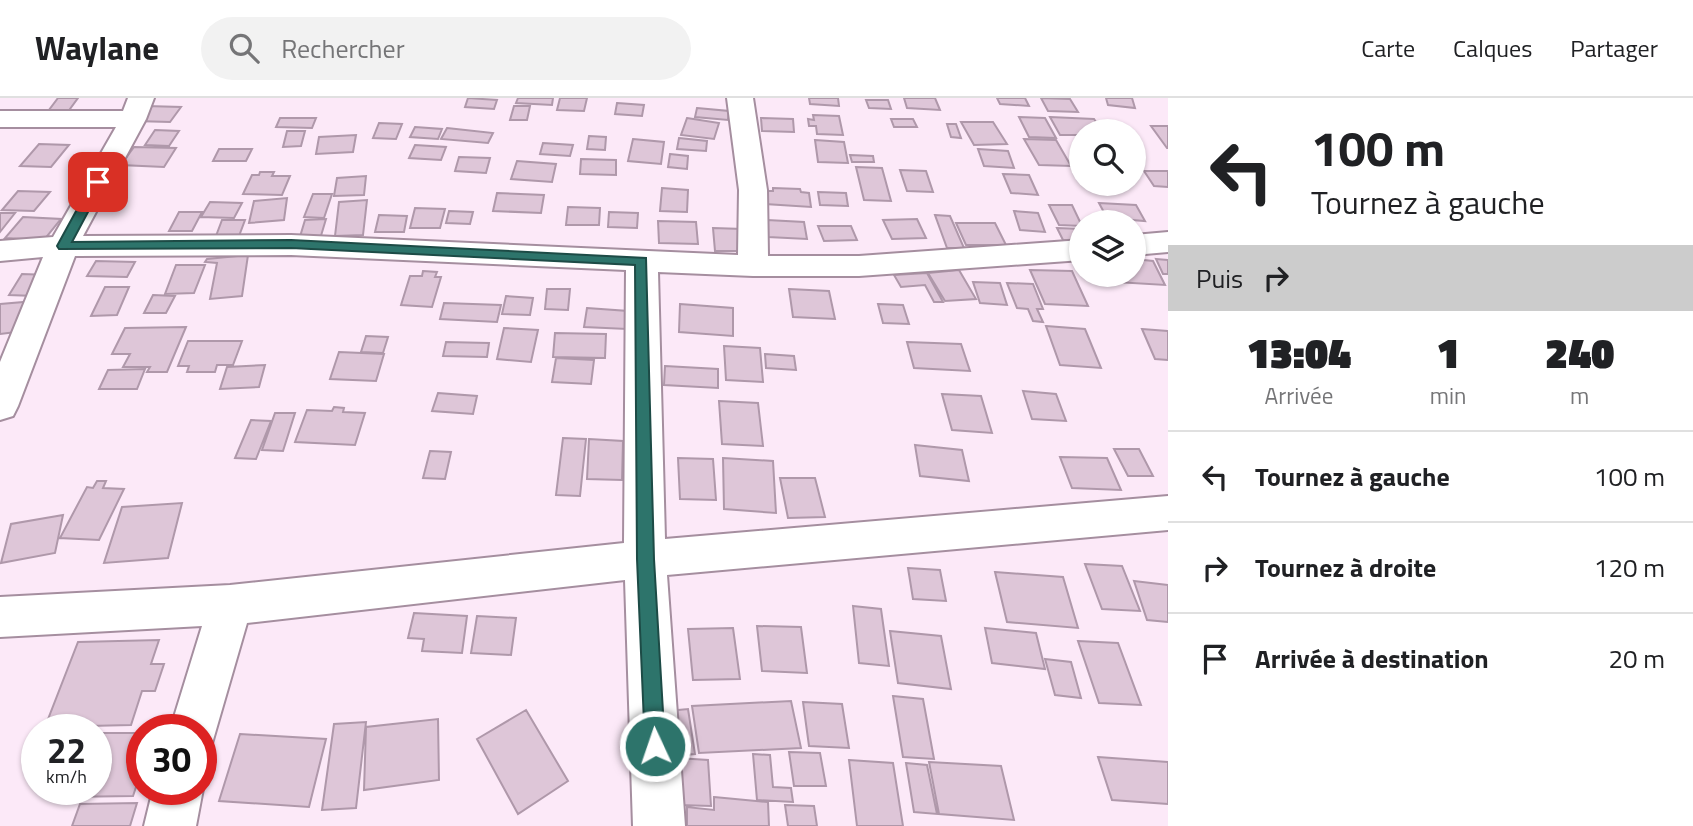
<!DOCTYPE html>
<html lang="fr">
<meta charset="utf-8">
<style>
body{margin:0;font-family:"Titillium Web",sans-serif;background:#f2f2f2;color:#202124;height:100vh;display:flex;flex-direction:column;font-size:26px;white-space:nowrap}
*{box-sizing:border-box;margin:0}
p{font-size:23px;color:#757577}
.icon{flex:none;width:38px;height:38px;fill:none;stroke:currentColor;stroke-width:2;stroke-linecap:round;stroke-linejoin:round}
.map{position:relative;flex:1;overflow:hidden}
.details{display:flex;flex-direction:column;background:#fff;width:525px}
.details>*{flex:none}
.banner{background:#fff;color:#202124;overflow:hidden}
.fabs{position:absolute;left:1069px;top:21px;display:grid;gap:14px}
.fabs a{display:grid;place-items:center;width:77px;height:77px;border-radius:50%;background:#fff;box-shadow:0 2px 5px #0004;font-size:35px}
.speed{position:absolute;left:21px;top:616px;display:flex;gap:14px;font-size:35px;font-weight:700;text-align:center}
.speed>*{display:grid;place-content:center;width:91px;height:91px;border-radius:50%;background:#fff;box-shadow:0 2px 5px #0004;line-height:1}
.speed small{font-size:18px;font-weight:400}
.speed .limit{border:10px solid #d22;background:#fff;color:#111}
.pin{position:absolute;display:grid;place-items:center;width:60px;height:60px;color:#fff;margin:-30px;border-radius:14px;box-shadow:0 4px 10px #0006}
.me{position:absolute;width:77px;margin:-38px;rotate:357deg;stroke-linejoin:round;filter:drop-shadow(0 0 5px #0008)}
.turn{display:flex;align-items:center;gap:24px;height:147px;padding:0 28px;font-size:32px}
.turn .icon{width:91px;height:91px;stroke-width:2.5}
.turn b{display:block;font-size:49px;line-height:60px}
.then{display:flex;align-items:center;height:66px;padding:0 28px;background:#0003;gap:14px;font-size:26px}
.eta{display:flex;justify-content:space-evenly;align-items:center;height:119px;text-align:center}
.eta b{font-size:42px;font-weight:800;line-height:49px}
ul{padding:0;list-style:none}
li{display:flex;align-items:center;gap:21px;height:91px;padding:0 28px;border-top:2px solid #e0e0e0}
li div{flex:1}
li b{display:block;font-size:26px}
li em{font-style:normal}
header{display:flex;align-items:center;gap:42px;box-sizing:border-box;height:98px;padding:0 35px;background:#fff;border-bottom:2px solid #e0e0e0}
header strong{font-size:33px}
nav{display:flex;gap:38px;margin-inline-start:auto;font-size:24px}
.search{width:490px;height:63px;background:#f2f2f2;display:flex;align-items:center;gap:18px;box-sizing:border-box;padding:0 24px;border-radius:38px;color:#757577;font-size:26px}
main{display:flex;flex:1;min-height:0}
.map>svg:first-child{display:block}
.building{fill:#dec6d8;stroke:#af98aa;stroke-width:2}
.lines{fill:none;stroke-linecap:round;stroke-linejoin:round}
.minor-casing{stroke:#a58e9f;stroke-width:4}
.minor{fill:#fff;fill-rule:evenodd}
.route{fill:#2d746b;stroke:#1d4b46;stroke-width:2}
</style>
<header>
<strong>Waylane</strong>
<div class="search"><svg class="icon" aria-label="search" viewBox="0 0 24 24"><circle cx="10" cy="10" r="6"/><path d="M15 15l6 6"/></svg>Rechercher</div>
<nav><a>Carte</a><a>Calques</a><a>Partager</a></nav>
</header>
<main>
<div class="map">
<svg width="1168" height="728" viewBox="0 0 1168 728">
<rect width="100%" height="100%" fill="#fce9f8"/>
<path class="building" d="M58,0H78L67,15L46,16Z
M468,0L497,2L494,11L465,9Z
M518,0H553L552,7L516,5Z
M560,0H587L584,13L557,12Z
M809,0H838L839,8L810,6Z
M904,0H935L940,12L907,10Z
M997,0H1025L1029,8L1000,6Z
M1041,0L1070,1L1078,14L1048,13Z
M1106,0H1132L1135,10L1108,7Z
M866,2H888L891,11L869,10Z
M617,5L644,7L642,18L615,16Z
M146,8L181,9L170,24L135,23Z
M514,8H530L527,22H510Z
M697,10L729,13L728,22L695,19Z
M813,17L839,18L843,37L817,36L816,28H809L808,21L814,22Z
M1019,19L1045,20L1056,40L1029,39Z
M1050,19L1094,21L1102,33H1082V37H1060Z
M280,20H316L312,30L276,29Z
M687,20L719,25L714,41L681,37Z
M761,20L793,21L794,34L762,33Z
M891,21H913L917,29H894Z
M961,24H993L1007,46L974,47Z
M379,25L402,26L396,41L373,40Z
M947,26H956L961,40L951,39Z
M1151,28H1168V50H1167Z
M415,29L442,31L438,41L410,39Z
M447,30L493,35L488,45L441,41Z
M155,32L179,33L169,48L145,47Z
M287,33H305L301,48L283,49Z
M356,37L353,54L316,56L319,39Z
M589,38L606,39L605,52L587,51Z
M679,40L707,43L706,53L677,51Z
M633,41L664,44L661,66L628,63Z
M1024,41L1056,42L1071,68L1039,67Z
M815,42L844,44L848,65L818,64Z
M543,45L573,47L570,58L540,56Z
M39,46L69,47L51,69L20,68Z
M415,47L446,49L441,62L409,60Z
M134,49L176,50L164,69L121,67Z
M219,51H252L246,63H213Z
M978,51L1008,53L1014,70L984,68Z
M670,56L688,58L687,71L668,69Z
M850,57L873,58L874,64H852Z
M459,59L490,60L486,75L455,73Z
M581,61L616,62V77L580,76Z
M517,63L556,66L552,84L511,81Z
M856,69L882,70L891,103L864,102Z
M900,72L926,73L933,94L907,93Z
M1144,73H1168V89L1154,88Z
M260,74H274L272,78H290L282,97L243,96L252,77H259Z
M1003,76L1029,77L1038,97L1011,95Z
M366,78L364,97L334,98L337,80Z
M662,90L688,92L687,114L660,113Z
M773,90L800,91L801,94L809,95L811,109L765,106L764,93H773Z
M18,93L50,94L34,113L2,112Z
M818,94L846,95L848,108L820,107Z
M497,95L544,97L541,115L493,113Z
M313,96H332L324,120L304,119Z
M287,100L284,122L249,125L254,103Z
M367,102L363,137L335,138L339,104Z
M210,104L242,105L234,120L201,119Z
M1099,105L1136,107L1145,123L1107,120Z
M1049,107H1072L1082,128L1059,127Z
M568,109L600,110L599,127H566Z
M415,110L445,111L440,130H410Z
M449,113L473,114L470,126L446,125Z
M1014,113L1038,115L1045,134L1020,132Z
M179,114H202L192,133H169Z
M609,114L638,115L637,130L608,129Z
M0,115H15L0,134Z
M379,117L407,118L404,134H375Z
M935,117L950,118L964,150H947Z
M23,119L61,121L44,142L5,140Z
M326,121L320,141L299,142L305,122Z
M917,121L926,140L892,141L883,122Z
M222,122H245L239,138H216Z
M767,122L804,124L807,141L768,139Z
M658,123L696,124L698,146L659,145Z
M956,125H995L1006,147H966Z
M818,128H851L857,142L824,143Z
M713,130L743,131L746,153H715Z
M1057,130L1082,131V143L1063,142Z
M248,157L242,198L210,201L217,165L205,164L207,161Z
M1134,161L1153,163L1165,187L1116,184L1113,177H1134Z
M1156,161L1168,162V176H1163Z
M96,163L135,164L127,179L87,178Z
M176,167H205L194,195L165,196Z
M959,172L976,201L945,203L928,175Z
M1030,172L1072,173L1088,208L1045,206Z
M423,173L437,174L435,179H441L432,209L401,207L410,178H422Z
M927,175L943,204H934L925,187L901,189L894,177Z
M22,176L49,177L35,198L9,197Z
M973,184L1000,185L1007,207L980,205Z
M1007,185L1033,186L1043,211H1037L1043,224L1033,223L1028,211L1017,210Z
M105,189H129L117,217L91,218Z
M547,191H570L568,212L545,211Z
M789,191L829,193L835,221L793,219Z
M153,197L175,198L166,215H144Z
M506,198L533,200L530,217L502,216Z
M36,203L24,233L0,236V206Z
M444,205L501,207L497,224L440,221Z
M680,206L733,210V238L679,234Z
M878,206L903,207L909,226L883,225Z
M587,210L628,213L627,231L584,229Z
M1046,228L1085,231L1101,270L1060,267Z
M186,229L167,274H147L150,269H123L130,256H112L125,230Z
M504,230L538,232L531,264L497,261Z
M1142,231L1168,233V262L1155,261Z
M555,235L606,236L605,260L553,259Z
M366,238L388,239L383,255L361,254Z
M188,243H242L233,267H217L215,274H187L189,268H178Z
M446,244L489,245L487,259L443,258Z
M907,244L961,246L970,273L914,270Z
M724,248L760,250L763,284L726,282Z
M339,254L384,256L376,283L330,281Z
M765,256L794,258L796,272L766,270Z
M556,260L594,262L591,286L552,284Z
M265,267L259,289L220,291L227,269Z
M665,268L718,271V290L664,287Z
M145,271L137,291H99L108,272Z
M1023,293L1056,296L1066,323L1032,321Z
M438,295L477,298L473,316L432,313Z
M942,296L981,298L992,335L952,332Z
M719,303L758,305L763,348L722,346Z
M334,309L344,310L343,314L365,315L355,347L295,344L307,312L332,313Z
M275,315H295L283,353L262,352Z
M251,322L271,323L256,361L235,360Z
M563,340L586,341L580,398L556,397Z
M589,341L623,343L622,382L587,381Z
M915,347L962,352L969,383L920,378Z
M1114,351H1139L1153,378H1128Z
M430,353L451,354L445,381L423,380Z
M1060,359L1107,360L1121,392L1072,390Z
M678,360L713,361L716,402L680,401Z
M723,360L773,363L776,415L724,411Z
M780,380H815L825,419L788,420Z
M97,383H106L103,390L124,391L99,442L60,440L87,389L93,390Z
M182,405L168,460L104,465L122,409Z
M63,417L55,455L1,465L11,426Z
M1085,466L1122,468L1140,513L1102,511Z
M908,470L940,472L946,503L913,501Z
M995,474L1063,479L1078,530L1007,524Z
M1134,483L1168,487V524L1147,522Z
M853,508L881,511L889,568L859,565Z
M414,515L467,518L462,555L422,553L424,541L408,540Z
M477,518L516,520L511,557L471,555Z
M757,528L801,529L807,575L762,573Z
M733,530L740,581L693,582L688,531Z
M985,530L1036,535L1045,571L992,565Z
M890,533L941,538L951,591L898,585Z
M159,542L151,566H164L155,593H142L131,627L45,629L78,544Z
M1078,543L1118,545L1141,607L1099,605Z
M1045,561L1071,564L1081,600L1055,597Z
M893,598L923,601L934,661L903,659Z
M791,603L801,650L699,655L692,608Z
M803,604L842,606L849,650L809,648Z
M688,611L695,656L674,658L668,613Z
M526,612L568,683L518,716L477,641Z
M438,621L439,682L364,692L366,629Z
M366,624L356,710L322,712L334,626Z
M96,635H142V671L133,698L64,699L66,691H96Z
M240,636L326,641L309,709L219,703Z
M789,654L820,655L826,688H794Z
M753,656L770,657L773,689L791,690L793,704L757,702Z
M1098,659L1168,664V706L1112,702Z
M677,660L708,662L711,708L679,707Z
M849,662L893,665L903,728H857Z
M929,664L1001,668L1014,722L939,716Z
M906,665L927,667L937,716L914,714Z
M714,699L768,704L769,728H687V709L714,712Z
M137,705L130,728H72L80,706Z
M785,707L814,708L817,728H788Z"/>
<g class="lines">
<g class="minor-casing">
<path id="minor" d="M128,0H154L146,21L83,138L291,137L738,157L739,92L727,0H753L767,92L768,158H859L1082,142V162L859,178H753L658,174L665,441L1168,398V432L667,477L685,728H633L625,482L247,525L211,649L201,653V632H170L202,528L0,539V499L230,487L624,445L626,172L291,157L75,158L18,308L13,318L0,322V264L43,159L0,163V143L53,139L116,29H0V13H123Z
M1168,134V154L1134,157V137Z
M201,686L203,691L196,728H144L153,691H201Z"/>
</g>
<use href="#minor" class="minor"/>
</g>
<path class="route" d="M98,81L104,84L72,144L291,142L646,160L654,461L665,648L662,655L655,658L648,655L645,648L637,461L635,167L291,150L59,151L57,148L92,84Z"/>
</svg>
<div class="fabs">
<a><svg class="icon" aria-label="search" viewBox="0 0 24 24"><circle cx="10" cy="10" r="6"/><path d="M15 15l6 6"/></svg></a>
<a><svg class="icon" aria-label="layers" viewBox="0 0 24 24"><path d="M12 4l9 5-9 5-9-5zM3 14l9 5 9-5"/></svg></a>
</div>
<div class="speed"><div>22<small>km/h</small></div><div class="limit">30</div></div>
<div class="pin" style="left:98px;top:84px;background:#d93025"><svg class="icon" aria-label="arrive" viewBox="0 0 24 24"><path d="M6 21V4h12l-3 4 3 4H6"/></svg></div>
<svg class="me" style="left:655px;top:648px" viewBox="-20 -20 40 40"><circle r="17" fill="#2d746b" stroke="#fff" stroke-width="3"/><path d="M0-11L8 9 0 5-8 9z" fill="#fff"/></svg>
</div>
<section class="details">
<div class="banner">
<div class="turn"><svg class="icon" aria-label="left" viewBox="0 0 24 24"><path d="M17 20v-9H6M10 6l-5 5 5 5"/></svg><div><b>100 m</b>Tournez à gauche</div></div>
<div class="then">Puis<svg class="icon" aria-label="right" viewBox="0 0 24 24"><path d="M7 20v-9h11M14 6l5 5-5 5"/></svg></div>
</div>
<div class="eta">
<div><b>13:04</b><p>Arrivée</p></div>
<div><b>1</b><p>min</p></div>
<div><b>240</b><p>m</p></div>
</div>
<ul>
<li><svg class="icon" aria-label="left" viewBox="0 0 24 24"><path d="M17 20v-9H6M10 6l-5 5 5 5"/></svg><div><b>Tournez à gauche</b></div><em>100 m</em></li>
<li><svg class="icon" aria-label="right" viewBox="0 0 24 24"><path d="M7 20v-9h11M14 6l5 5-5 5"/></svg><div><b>Tournez à droite</b></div><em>120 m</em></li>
<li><svg class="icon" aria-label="arrive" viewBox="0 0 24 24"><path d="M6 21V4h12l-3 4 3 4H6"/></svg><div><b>Arrivée à destination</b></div><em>20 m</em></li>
</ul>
</section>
</main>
